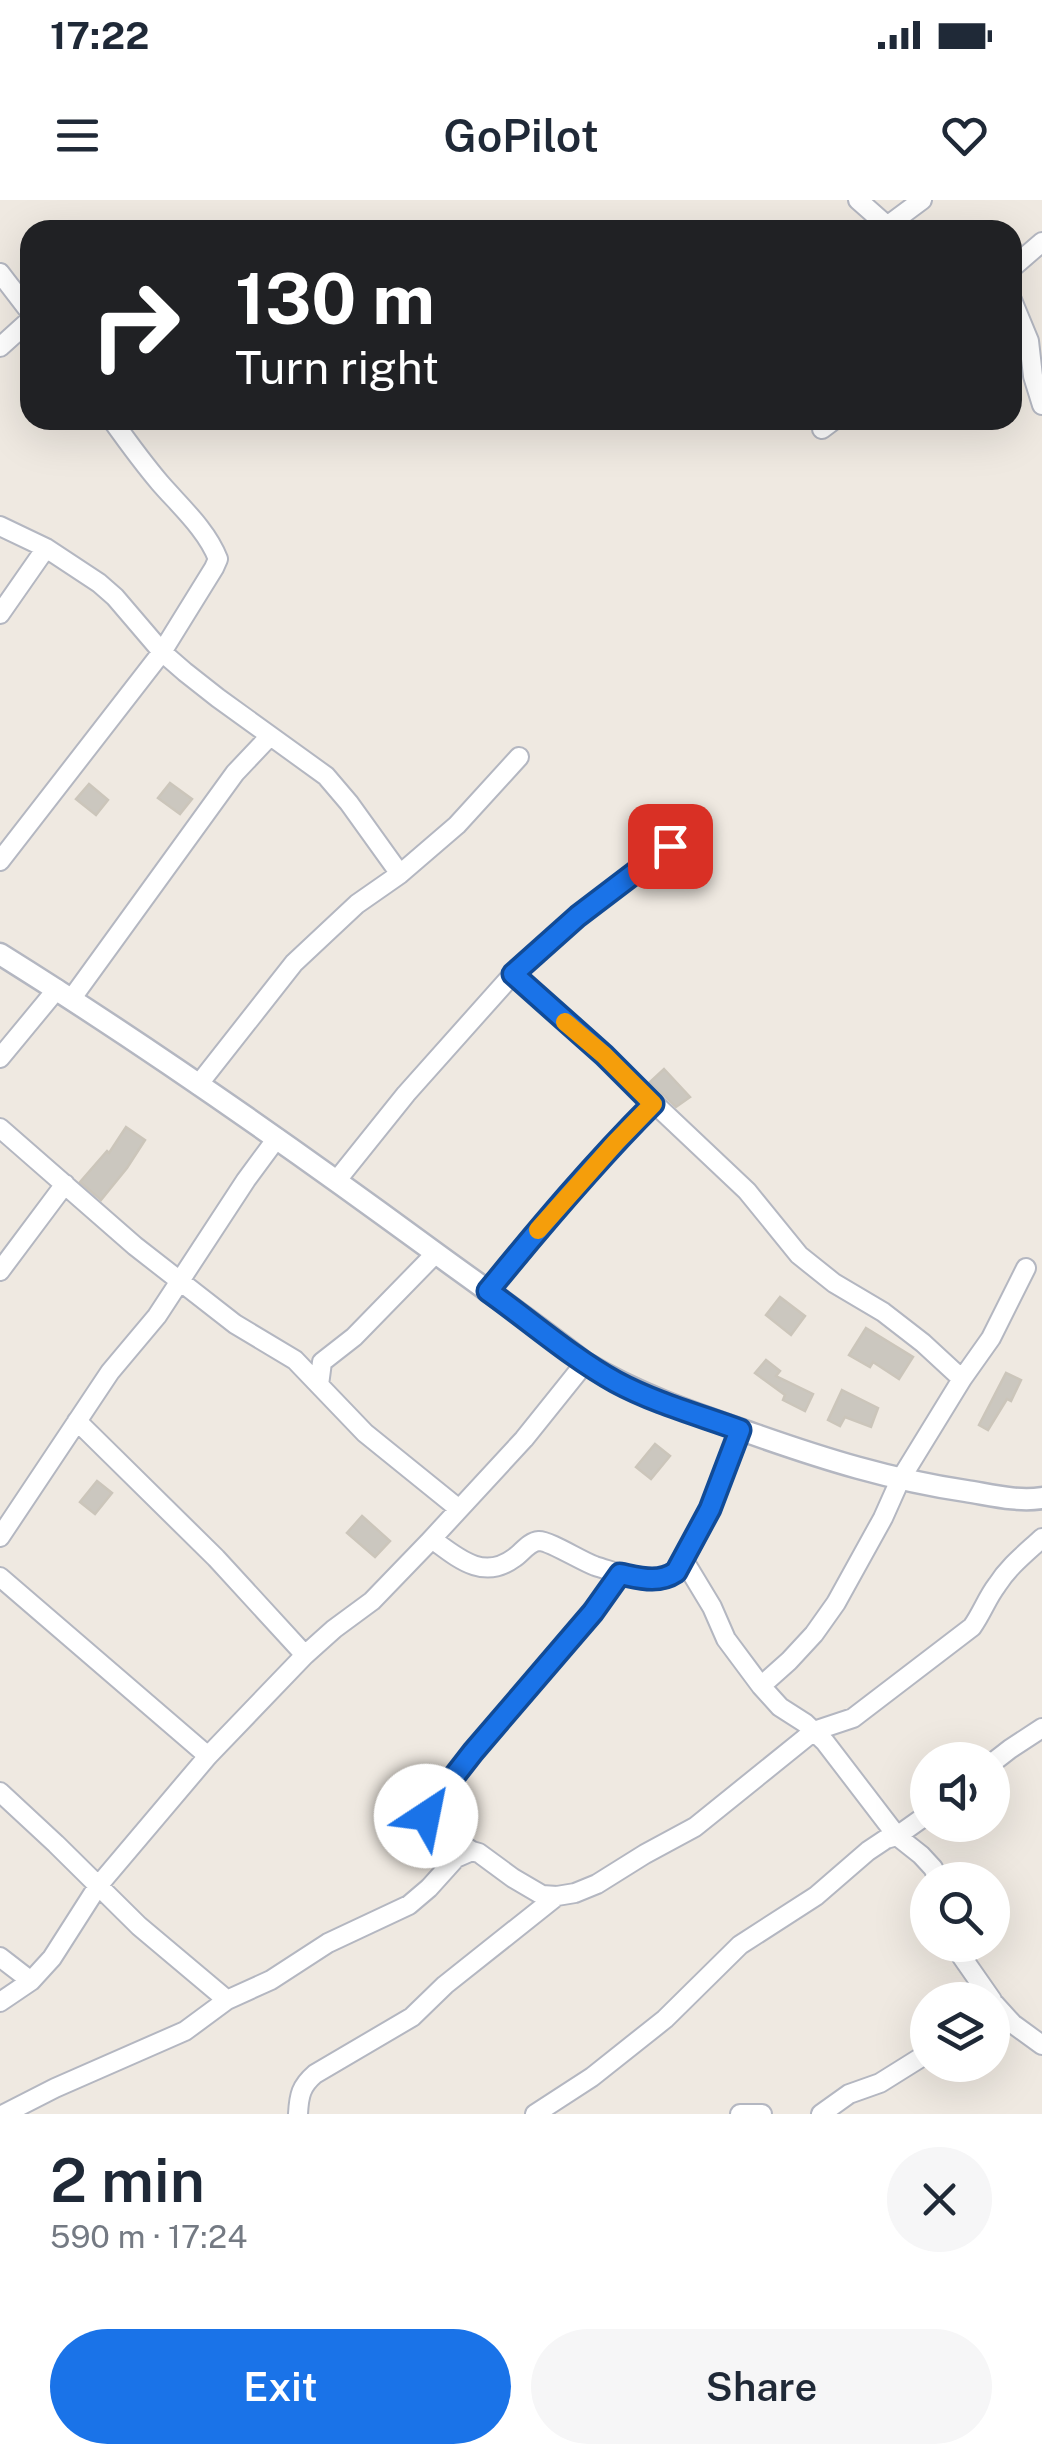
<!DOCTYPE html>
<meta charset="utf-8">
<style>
body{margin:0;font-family:"Public Sans",sans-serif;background:#f6f6f7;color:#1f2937;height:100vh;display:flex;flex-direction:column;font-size:38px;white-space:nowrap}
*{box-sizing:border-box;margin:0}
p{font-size:32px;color:#747a83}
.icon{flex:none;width:55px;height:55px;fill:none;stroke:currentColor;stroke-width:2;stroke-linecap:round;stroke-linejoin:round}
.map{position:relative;height:1914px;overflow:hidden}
.details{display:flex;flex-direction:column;background:#fff;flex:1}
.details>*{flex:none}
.banner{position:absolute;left:20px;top:20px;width:1002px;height:210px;border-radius:30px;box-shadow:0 10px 40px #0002;background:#202124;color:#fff;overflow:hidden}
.fabs{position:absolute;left:910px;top:1542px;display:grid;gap:20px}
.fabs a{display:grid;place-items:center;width:100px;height:100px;border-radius:50%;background:#fff;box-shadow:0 10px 40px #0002;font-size:50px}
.pin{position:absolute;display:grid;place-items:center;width:85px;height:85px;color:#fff;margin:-42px;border-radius:20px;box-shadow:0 5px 15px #0006}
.me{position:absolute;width:110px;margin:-55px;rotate:34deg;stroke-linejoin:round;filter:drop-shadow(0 0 8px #0008)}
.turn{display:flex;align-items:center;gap:35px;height:210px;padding:0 50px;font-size:45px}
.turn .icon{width:130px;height:130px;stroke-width:2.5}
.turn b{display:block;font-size:70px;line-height:85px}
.round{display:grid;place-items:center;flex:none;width:105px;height:105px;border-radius:52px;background:#f6f6f7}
.head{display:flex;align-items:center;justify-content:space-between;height:170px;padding:0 50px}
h1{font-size:60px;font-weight:600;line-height:75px}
.button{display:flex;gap:20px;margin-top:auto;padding:20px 50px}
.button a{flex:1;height:115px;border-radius:60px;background:#1a73e8;color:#fff;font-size:40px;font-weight:600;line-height:115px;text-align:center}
.button a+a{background:#f6f6f7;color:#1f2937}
.status{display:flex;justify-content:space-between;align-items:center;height:70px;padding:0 50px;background:#fff;direction:ltr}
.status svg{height:28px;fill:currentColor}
header{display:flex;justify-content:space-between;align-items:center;height:130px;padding:0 50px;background:#fff;font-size:45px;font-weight:600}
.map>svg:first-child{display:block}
.building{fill:#cbc7bf;stroke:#cbc5ba;stroke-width:2.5}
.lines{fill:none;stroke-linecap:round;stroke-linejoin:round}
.minor-casing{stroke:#b4b7c1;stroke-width:22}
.tertiary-casing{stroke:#b4b7c1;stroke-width:25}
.minor{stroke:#fff;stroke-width:18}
.tertiary{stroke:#fff;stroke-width:20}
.route-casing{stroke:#114b97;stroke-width:25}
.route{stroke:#1a73e8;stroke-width:18}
.slow{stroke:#f59e0b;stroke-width:18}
</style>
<div class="status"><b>17:22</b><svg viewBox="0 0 49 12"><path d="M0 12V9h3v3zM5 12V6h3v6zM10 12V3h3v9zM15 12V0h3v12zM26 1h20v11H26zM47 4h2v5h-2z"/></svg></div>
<header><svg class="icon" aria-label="menu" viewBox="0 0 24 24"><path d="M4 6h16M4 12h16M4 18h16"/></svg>GoPilot<svg class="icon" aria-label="heart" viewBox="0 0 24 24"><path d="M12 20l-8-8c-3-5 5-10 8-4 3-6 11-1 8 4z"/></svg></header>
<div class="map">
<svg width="1042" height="1914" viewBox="0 0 1042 1914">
<rect width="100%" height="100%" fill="#efe9e1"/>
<path class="building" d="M170,583L192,599L180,614L158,598Z
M89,584L108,600L96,615L76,599Z
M664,869L690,897L676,907L650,882Z
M126,927L145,940L127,968L101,1000L80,982L107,951L109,953Z
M780,1097L805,1116L791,1135L766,1115Z
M866,1128L913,1157L899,1179L873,1162L870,1167L849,1155Z
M766,1160L780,1171L776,1176L813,1194L805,1211L783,1200L785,1195L755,1173Z
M1006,1173L1021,1180L1011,1201L1007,1199L988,1230L979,1225Z
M842,1190L878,1208L871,1227L845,1217L840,1226L828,1220Z
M655,1244L670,1256L651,1279L636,1267Z
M97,1281L112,1293L95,1314L80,1302Z
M362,1316L390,1341L375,1357L347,1333Z"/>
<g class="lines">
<g class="minor-casing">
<path id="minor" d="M858,0L892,30
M887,26L922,0
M1012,68L1042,42
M0,73L30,112
M1012,100L1029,141L1033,176L1042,205
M0,147L30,120
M822,229L834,220
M0,326L46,348L99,383L115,397L162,452L185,472L218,498L326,576L349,603L400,674
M0,414L46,348
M0,661L162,452L214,368L218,359C207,330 180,306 160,283C143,263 127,241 112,220
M513,774L603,855L747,991L799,1055L834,1083L883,1112L923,1143L962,1179
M72,798L235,573L270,536
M0,858L57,789
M198,885L294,763L357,704L400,674L457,625L519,557
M0,928L135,1046L235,1124L295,1160L365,1233L459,1309
M337,980L406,894L513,774L578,717L670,646
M0,1071L65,984
M488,1091C541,1026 594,963 653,904
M319,1185L322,1162L354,1137L436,1053
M77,1221L216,1358L305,1455
M0,1337L110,1172L157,1116L246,980L277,938
M432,1339C458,1358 483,1381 514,1358C522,1353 528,1342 539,1341C550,1341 581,1361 595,1366C615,1372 643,1384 663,1379C690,1372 730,1258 740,1230
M683,1359L712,1407L726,1439L761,1486L780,1507L805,1523L825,1542L897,1636L921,1655L933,1668L939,1680
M620,1374L593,1413L473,1551L428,1610L426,1617L430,1624L472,1651L479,1653L513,1678L542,1695L557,1696L575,1693L597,1684L645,1654L695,1627L814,1531L853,1518L972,1427C982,1413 987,1398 997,1385C1009,1366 1026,1353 1042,1338
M0,1377L208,1556
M761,1486L789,1461L814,1434L836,1403L883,1318L900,1280L962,1179L991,1138L1026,1068
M992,1563L1010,1549L1042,1528
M0,1592L56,1644L139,1726L227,1800
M959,1745L962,1757L992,1800
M0,1757L31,1781
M992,1801L1013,1824L1042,1845
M0,1802L31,1781L52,1758L98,1686L208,1556L305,1455L334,1429L372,1401L428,1343L524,1239L585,1163
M4,1914L55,1888L185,1831L227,1800L271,1780L328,1743L409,1705L429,1688L456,1658L472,1651
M298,1914C299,1895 301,1886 315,1874L412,1817L445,1785L557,1696
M535,1914L592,1877L665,1819L740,1745L816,1696L868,1651L886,1639L897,1636L928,1614
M740,1914H762
M821,1914L849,1894L880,1883L928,1853"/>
</g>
<g class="tertiary-casing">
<path id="tertiary" d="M0,754C146,845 287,944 426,1046C479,1085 533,1122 585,1163C638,1195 695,1214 753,1234C824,1259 891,1280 966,1291C991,1295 1018,1302 1042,1298"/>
</g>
<use href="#minor" class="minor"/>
<use href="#tertiary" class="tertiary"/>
</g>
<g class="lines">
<g class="route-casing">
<path id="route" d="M426,1616L428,1610L473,1552L593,1412L620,1374C640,1378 658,1384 676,1372L710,1309L740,1230C699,1215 655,1203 616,1182C571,1157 530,1121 488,1091C541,1026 594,963 653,904L604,855L513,774L578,716L670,646"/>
</g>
<use href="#route" class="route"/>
<path class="slow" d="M538,1030L616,942L653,904L604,855L565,822"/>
</g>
</svg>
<div class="fabs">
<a><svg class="icon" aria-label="sound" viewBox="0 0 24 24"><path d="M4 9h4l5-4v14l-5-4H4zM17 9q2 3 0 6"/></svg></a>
<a><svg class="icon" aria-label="search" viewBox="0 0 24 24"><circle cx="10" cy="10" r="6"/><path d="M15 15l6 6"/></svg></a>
<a><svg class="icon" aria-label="layers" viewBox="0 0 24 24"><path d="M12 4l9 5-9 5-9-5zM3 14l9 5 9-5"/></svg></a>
</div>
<div class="pin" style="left:670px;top:646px;background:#d93025"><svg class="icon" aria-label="arrive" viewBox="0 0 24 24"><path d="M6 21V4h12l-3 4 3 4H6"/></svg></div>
<svg class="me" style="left:426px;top:1616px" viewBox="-20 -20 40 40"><circle r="19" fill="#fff"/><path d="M0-13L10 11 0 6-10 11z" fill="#1a73e8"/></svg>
<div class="banner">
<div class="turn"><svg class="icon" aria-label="right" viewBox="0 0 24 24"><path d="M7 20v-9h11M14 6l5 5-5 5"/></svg><div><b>130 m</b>Turn right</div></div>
</div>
</div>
<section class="details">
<div class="head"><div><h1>2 min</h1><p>590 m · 17:24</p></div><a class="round"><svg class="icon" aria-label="close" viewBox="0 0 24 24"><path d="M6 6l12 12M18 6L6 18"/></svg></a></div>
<div class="button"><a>Exit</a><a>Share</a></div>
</section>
